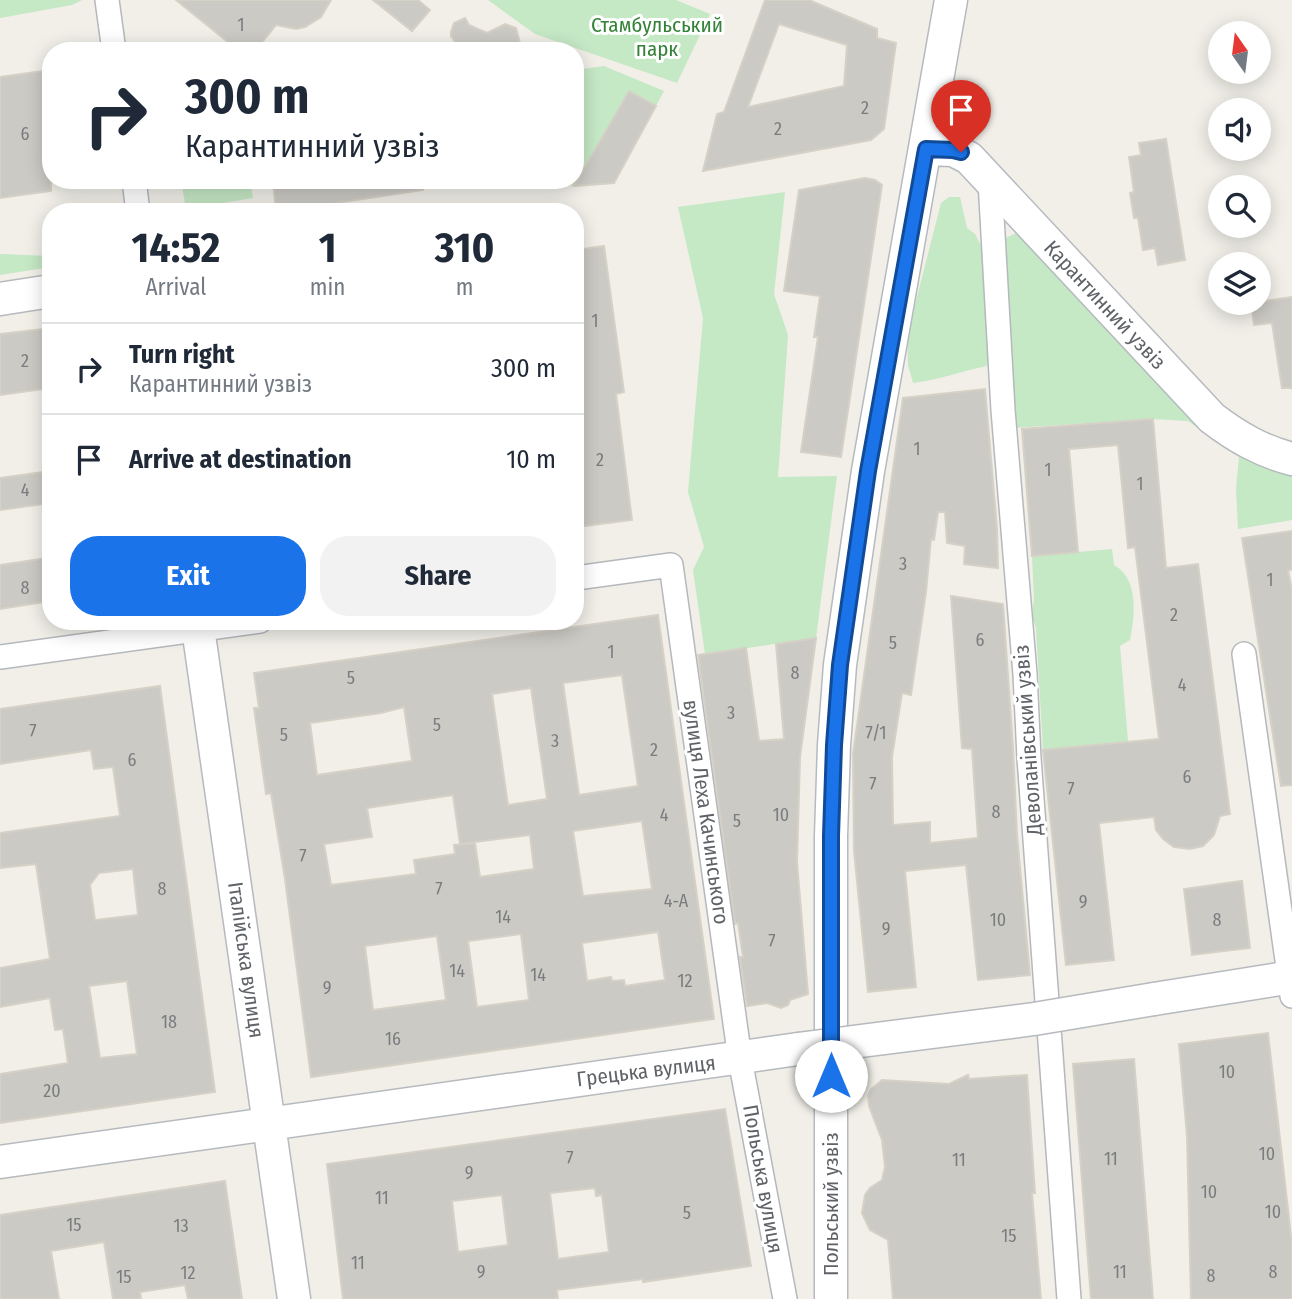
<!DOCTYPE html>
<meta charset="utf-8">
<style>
body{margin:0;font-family:"Fira Sans Condensed",sans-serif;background:#f2f2f3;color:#1f2937;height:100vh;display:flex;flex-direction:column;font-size:26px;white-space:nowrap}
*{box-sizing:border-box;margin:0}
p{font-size:23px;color:#747a83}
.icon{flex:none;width:38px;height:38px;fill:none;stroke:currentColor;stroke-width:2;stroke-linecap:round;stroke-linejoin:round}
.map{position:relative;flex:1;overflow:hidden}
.drawer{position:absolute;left:42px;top:203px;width:542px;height:427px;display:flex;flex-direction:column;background:#fff;border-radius:28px;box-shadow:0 4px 18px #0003}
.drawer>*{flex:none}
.top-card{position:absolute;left:42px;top:42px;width:542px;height:147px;border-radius:28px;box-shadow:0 4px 18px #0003;background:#fff;color:#1f2937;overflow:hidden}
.needle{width:46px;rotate:346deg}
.controls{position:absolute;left:1208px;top:21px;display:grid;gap:14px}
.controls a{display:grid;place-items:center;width:63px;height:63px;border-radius:50%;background:#fff;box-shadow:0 4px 18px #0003;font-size:35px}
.pin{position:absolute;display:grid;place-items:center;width:60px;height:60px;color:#fff;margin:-72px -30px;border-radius:50% 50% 50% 0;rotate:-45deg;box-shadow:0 0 7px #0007}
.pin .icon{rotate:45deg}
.me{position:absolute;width:77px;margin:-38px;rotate:0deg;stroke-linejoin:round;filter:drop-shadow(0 0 5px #0008)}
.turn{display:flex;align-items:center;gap:24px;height:147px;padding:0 28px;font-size:32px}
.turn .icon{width:91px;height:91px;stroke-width:2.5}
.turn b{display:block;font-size:49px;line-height:60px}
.eta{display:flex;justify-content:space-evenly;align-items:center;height:119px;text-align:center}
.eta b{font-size:42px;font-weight:700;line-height:49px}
.button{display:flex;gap:14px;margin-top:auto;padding:14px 28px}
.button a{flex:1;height:80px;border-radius:28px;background:#1a73e8;color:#fff;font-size:28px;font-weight:700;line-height:80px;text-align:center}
.button a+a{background:#f2f2f3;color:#1f2937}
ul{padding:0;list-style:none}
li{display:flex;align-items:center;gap:21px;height:91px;padding:0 28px;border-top:2px solid #e0e1e3}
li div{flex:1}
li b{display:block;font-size:26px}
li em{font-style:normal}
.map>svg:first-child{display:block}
.green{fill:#c5e8c5}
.building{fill:#cccac5;stroke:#d6d1c6;stroke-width:2;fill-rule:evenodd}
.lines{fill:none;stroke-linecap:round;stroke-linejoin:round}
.street-casing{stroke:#b5b8bc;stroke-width:26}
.secondary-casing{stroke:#b6babf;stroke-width:35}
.street{stroke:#fff;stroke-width:23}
.secondary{stroke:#fff;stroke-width:32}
.secondary-bridge-casing{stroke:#b6babf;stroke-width:35;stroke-linecap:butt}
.secondary-bridge{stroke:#fff;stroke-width:32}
.route-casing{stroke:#114b97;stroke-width:18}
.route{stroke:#1a73e8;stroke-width:12}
.labels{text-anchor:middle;stroke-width:6;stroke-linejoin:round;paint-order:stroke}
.number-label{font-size:18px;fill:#7a7d7f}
.park-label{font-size:21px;fill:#348238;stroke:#fff}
.street-label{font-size:21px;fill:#5f6368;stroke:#fff}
</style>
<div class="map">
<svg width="1292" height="1299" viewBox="0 0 1292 1299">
<rect width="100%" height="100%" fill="#f1efe8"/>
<path class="green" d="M0,0H82L72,5L0,18Z
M488,0H676L710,14L677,83L535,34Z
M604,66L664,91L614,183L506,189L497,180H576V70Z
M181,180H250L253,198L186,209Z
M785,192L774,294L788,335L778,477L837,476L816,638L705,654L693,570L704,547L688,492L703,318L678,207Z
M949,197H960L967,228L975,234L984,251L992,328L987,366C962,371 939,380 913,383L908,365L907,336L941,203Z
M1020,231L1079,286L1292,467V520L1238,529L1236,489L1239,457L1188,421L1153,419L1014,428L1006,238Z
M0,254L51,256V267L0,275Z
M1112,549L1114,565C1139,579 1135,615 1130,640L1120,646L1128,741L1043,750L1036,628L1032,616L1034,598L1032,556Z"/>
<path class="building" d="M176,0H331L321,17L305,27L296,29L276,25L255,51H239Z
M373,0H418L430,10L412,31Z
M765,0H809L877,29V38L896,43L884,129L871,140L703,171L717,114L724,112ZM779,24L847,45L844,86L748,107Z
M465,18L469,25L487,33L505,24L516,28L522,51H461L451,36V32L454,23Z
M51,70V191L0,198V77Z
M629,91L656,106L614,183L574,186Z
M1166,139L1185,260L1158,265L1155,248L1143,250L1138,218H1134L1130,193L1134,192L1129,157L1141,155L1139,143Z
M865,178L875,180L882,185L841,457L801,452L818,337H814L820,296L784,291L799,190Z
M273,180H422L423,190L276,212Z
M604,246L624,392L616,394L632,520L576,527V250Z
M1292,297V388H1282L1272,323L1254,325L1251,303Z
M51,328V388L0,395V334Z
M985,389L997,528L998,568L964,564L965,546L947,543L945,512H938L934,540L931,539L926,592L911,695L902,693L892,757L893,825L930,822V843L978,838L972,749L962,748L951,596L1003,604L1013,747L1017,835L1030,975L978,980L966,865L905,871L916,987L868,992L854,851L853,754L903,398Z
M1153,419L1166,568L1198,564L1230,814L1220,816L1214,835L1203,846L1190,849L1174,847L1163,839L1156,830L1154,817L1099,823L1114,960L1066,965L1043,750L1159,739L1135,547L1128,548L1118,445L1069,449L1078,552L1032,556L1022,429Z
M51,471V503L0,510V478Z
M1292,531V570H1288L1292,590V785L1281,786L1242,538Z
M48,558L51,601L0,609V565Z
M658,615L714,1019L311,1077L285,879L271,793L266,794L254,708H259L254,673ZM622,675L638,786L579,795L563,683ZM531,688L547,799L508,805L492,694ZM404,707L412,761L317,775L310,723L381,713ZM453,795L460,844L530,835L534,869L480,877L475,843L454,845L455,854L414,860L416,874L331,885L324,844L372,837L367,808ZM642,821L652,889L583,896L573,831ZM658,932L665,980L625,986L624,980L612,981L611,977L587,981L582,943ZM521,934L529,1000L477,1007L468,941ZM437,936L446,1000L373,1010L365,946Z
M816,638L800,757L797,862L808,994L790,1000L788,1005L781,1008L767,1003L747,1006L740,957H743L738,923L735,924L698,655L746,648L759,741L784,739L776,644Z
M160,686L215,1092L0,1123V1074L68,1063L63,1029L55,1030L50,998L0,1007V968L50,959L36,864L0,868V833L120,816L113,767L94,769L91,750L0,764V709ZM133,869L138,915L95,920L90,885L99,873ZM127,981L137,1054L100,1058L89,986Z
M1242,881L1250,948L1192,955L1184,889Z
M1268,1033L1292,1245V1299H1191L1187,1136L1179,1044Z
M1134,1059L1153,1299H1091L1073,1064Z
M968,1075L969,1079L1027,1075L1035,1193H1032L1041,1299H893L888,1240L870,1230L862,1213L865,1195L870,1188L882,1180L885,1167L882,1140L869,1106L868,1096L871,1089L882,1080L949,1084Z
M725,1109L751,1266L643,1282V1279L557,1290L558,1299H343L327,1164ZM595,1188L596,1196L602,1195L609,1252L558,1259L550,1193ZM502,1195L508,1245L458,1252L452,1201Z
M225,1181L242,1299H188L185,1285L140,1292L141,1299H113L104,1242L51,1251L59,1299H0V1215Z"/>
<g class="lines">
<g class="street-casing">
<path id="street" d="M107,0L114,51
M134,180L138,212
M990,181L1003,410L1025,674L1029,758L1069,1299
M576,578L671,565L740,1059L785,1299
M1244,654L1292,996
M0,657L260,621"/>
</g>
<g class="secondary-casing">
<path id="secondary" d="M926,149L953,150L969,158L1212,418C1237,437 1261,451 1292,459
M0,299L51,291
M197,621L294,1299
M1154,999L1292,977
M0,1162L798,1049
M831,1299V836L834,745L840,665L868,471L951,0"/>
</g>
<use href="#street" class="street"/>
<use href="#secondary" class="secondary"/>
<g class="secondary-bridge-casing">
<path id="secondary-bridge" d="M798,1049L1034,1019L1154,999"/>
</g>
<use href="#secondary-bridge" class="secondary-bridge"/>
</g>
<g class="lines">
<g class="route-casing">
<path id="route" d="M831,1076V836L834,745L840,665L868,471L926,149L953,150L961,152"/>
</g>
<use href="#route" class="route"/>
</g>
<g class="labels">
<g class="number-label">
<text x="241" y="31">1</text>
<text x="865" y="114">2</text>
<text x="778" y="135">2</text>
<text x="25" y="140">6</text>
<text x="595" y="327">1</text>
<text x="25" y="367">2</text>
<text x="917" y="455">1</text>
<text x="600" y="466">2</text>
<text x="1048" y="476">1</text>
<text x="1140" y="490">1</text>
<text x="25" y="496">4</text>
<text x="903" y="570">3</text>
<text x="1270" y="586">1</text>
<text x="25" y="594">8</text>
<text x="1174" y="621">2</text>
<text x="980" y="646">6</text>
<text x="893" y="649">5</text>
<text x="611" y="658">1</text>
<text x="795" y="679">8</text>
<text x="351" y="684">5</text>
<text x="1182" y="691">4</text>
<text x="731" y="719">3</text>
<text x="437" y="731">5</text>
<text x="33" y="737">7</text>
<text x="876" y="739">7/1</text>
<text x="284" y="741">5</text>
<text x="555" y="747">3</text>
<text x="654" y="756">2</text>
<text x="132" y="766">6</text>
<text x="1187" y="783">6</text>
<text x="873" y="790">7</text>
<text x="1071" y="795">7</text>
<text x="996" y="818">8</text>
<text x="664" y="821">4</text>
<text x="781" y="821">10</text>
<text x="737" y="827">5</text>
<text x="303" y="862">7</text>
<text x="162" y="895">8</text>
<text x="439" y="895">7</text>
<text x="676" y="907">4-А</text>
<text x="1083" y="908">9</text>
<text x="503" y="923">14</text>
<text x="998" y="926">10</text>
<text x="1217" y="926">8</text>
<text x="886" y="935">9</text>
<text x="772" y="947">7</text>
<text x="457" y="977">14</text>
<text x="538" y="981">14</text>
<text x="685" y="987">12</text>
<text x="327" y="994">9</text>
<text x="169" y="1028">18</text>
<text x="393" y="1045">16</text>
<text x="1227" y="1078">10</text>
<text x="52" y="1097">20</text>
<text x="1267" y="1160">10</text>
<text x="570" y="1164">7</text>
<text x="1111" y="1165">11</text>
<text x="959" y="1166">11</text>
<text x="469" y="1179">9</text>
<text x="1209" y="1198">10</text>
<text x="382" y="1204">11</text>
<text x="1273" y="1218">10</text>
<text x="687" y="1219">5</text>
<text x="74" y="1231">15</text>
<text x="181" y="1232">13</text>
<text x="1009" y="1242">15</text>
<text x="358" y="1269">11</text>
<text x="481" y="1278">9</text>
<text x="1120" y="1278">11</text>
<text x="1273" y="1278">8</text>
<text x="188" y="1279">12</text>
<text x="1211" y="1282">8</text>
<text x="124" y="1283">15</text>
</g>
<g class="park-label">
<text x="657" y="32">Стамбульський<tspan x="657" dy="24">парк</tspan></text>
</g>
<g class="street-label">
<text transform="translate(1105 305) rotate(47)" y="7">Карантинний узвіз</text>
<text transform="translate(1028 740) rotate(-94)" y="7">Деволанівський узвіз</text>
<text transform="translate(706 812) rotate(82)" y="7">вулиця Леха Качинського</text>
<text transform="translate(246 960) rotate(82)" y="7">Італійська вулиця</text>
<text transform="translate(646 1071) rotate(-7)" y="7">Грецька вулиця</text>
<text transform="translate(763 1179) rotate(80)" y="7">Польська вулиця</text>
<text transform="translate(831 1204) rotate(-90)" y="7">Польський узвіз</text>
</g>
</g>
</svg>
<div class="controls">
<a><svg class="needle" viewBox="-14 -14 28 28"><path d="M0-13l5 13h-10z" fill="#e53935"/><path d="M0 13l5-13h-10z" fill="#747a83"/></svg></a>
<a><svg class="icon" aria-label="sound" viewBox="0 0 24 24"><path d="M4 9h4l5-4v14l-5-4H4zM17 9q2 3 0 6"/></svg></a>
<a><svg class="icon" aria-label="search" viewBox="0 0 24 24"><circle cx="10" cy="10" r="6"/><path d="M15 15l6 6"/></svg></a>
<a><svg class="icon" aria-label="layers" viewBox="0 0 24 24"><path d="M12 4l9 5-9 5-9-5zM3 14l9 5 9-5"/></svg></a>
</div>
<div class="pin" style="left:961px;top:152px;background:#d93025"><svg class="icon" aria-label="arrive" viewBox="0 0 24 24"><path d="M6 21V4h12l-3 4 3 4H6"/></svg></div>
<svg class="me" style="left:831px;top:1076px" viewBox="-20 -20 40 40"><circle r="19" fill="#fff"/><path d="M0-13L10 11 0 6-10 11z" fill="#1a73e8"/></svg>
<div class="top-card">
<div class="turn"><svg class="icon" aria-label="right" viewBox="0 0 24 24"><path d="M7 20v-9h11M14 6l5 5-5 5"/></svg><div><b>300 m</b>Карантинний узвіз</div></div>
</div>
<section class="drawer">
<div class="eta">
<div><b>14:52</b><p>Arrival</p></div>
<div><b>1</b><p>min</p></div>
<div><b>310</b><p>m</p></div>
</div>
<ul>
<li><svg class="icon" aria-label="right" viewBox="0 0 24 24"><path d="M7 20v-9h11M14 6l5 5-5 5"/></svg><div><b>Turn right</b><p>Карантинний узвіз</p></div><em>300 m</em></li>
<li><svg class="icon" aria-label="arrive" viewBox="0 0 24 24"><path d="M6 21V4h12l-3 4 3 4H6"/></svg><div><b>Arrive at destination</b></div><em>10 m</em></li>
</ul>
<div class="button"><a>Exit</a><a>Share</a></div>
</section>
</div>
